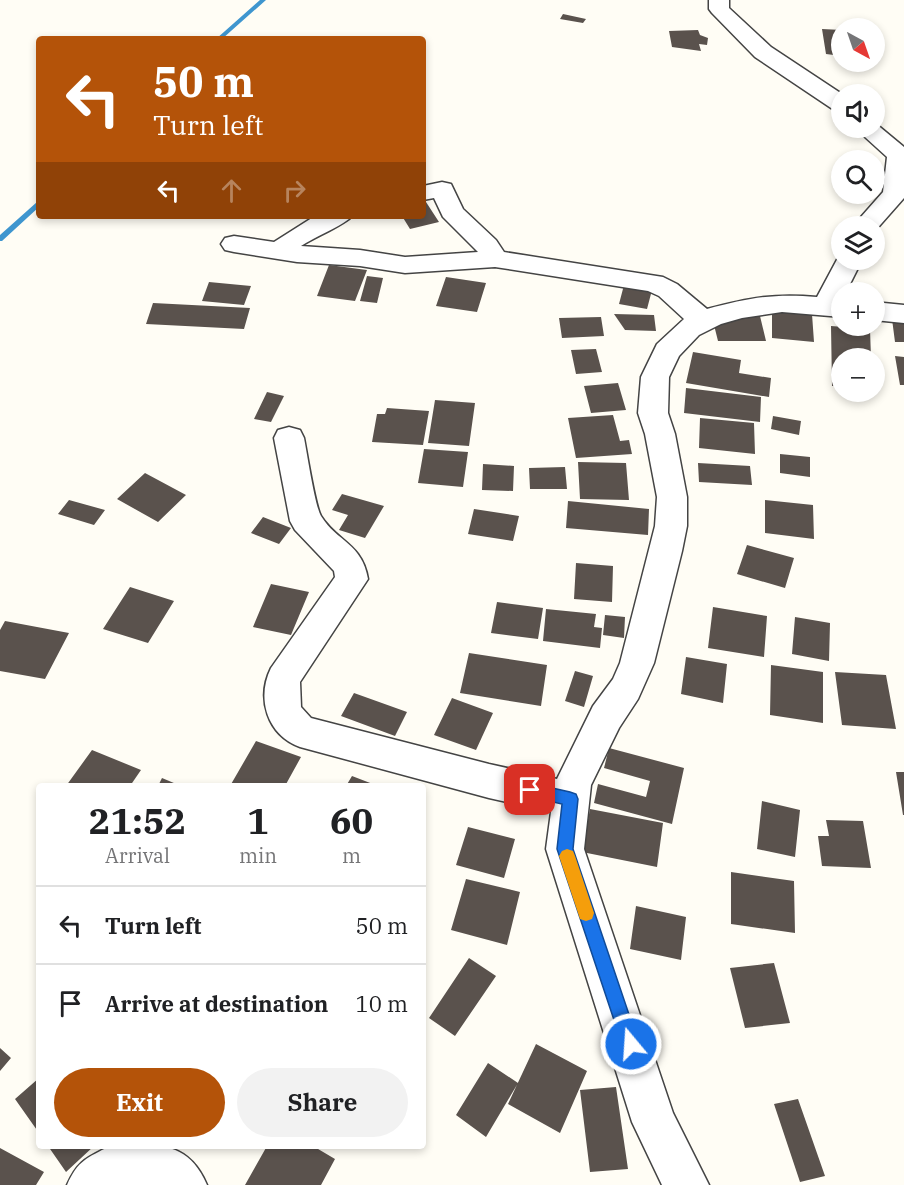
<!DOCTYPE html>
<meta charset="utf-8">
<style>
body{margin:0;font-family:"IBM Plex Serif",serif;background:#f2f2f2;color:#202124;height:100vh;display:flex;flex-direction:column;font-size:22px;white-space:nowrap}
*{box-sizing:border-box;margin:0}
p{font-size:20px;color:#757577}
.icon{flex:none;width:33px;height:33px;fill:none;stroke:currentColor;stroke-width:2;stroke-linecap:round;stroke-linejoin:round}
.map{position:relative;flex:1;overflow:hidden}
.drawer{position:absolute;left:36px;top:783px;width:390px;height:366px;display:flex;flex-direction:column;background:#fff;border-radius:6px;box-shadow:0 3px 9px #0003}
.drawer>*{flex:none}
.banner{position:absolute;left:36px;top:36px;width:390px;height:183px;border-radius:6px;box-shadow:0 3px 9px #0003;background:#b45309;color:#fff;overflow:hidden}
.needle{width:39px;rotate:140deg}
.tools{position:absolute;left:831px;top:18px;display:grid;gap:12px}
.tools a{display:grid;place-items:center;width:54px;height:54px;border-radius:50%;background:#fff;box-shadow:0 3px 9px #0003;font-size:30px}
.pin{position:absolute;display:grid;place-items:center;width:51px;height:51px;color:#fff;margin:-26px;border-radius:12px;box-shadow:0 3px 9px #0006}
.me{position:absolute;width:66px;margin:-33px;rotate:342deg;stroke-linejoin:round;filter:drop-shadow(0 0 4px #0008)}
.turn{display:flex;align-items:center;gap:21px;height:126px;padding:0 18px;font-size:27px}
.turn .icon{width:78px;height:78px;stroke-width:2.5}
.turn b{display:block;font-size:42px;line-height:51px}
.lanes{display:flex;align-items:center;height:57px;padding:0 18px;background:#0003;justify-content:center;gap:30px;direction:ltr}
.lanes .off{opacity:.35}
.eta{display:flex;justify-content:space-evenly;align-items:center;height:102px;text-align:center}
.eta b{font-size:36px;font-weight:700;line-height:42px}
.primary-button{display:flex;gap:12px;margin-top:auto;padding:12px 18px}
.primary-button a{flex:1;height:69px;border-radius:36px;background:#b45309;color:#fff;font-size:24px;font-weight:700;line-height:69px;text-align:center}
.primary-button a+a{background:#f2f2f2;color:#202124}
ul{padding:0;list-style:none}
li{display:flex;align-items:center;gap:18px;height:78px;padding:0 18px;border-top:2px solid #e0e0e0}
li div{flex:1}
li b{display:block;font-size:22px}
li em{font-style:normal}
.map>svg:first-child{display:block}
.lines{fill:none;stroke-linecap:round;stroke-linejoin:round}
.stream{fill:#3f96cf;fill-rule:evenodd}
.building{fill:#5a524d}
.minor-casing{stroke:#444;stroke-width:3}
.minor{fill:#fff;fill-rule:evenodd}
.route{fill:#1a73e8;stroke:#114b97;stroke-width:1.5}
.slow{fill:#f59e0b}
</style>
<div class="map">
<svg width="904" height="1185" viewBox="0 0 904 1185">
<rect width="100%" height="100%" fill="#fffdf5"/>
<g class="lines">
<path class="stream" d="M260,0H266L222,39H216Z
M39,201V207L2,241H0V235L37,202Z"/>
</g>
<path class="building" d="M563,14L586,19L583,23L560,19Z
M822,29L842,30V56L826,54Z
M698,30L700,35L708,38L707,45L699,44L701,51L672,47L669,31Z
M426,202L439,222L410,229L402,216H423V203Z
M329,265L367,270L355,301L317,296Z
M367,276L383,278L377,303L360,301Z
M446,277L486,283L477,312L436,306Z
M209,282L251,286L244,305L202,301Z
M624,285L652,290L647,309L619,304Z
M153,303L250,308L244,329L146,324Z
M772,310L812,314L814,342L772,338Z
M614,314L654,315L656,331L625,330Z
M760,316L766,341H718L712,317Z
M601,317L604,336L562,338L559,318Z
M892,319L904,320V342H895Z
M831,326L870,329L871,358H842V386H832Z
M596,349L602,372L576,374L571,350Z
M693,352L741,360L739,373L771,378L769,397L686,383Z
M895,356L904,357V385H900Z
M618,383L626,410L591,413L584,386Z
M686,388L761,397L760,422L684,413Z
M267,392L284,396L271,422L254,419Z
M435,400L475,403L469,446L428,443Z
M387,408L429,411L423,445L372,442L377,414H385Z
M613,415L620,441L629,440L632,454L576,458L568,418Z
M773,416L801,421L799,435L771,429Z
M700,418L754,423L755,454L699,448Z
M424,449L468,452L463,487L418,483Z
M780,454L810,457V477L780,473Z
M578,462L626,463L629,500L580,499Z
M698,463L750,466L752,485L699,482Z
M483,464L514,466L513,491L482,490Z
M565,467L567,489H530L529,468Z
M145,473L186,495L158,522L117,499Z
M342,494L384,506L365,538L339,530L348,515L332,510Z
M69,500L105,510L94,525L58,514Z
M765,500L813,505L814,539L765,533Z
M568,501L649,509L648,535L566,528Z
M474,509L519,516L513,541L468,534Z
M263,517L291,528L279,544L251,533Z
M747,545L794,558L785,588L737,574Z
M576,563L613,566L612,602L574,599Z
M271,584L309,592L291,635L253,627Z
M130,587L174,601L148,643L103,629Z
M497,602L543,608L538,639L491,633Z
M713,607L767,616L764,657L708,648Z
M546,609L596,614L594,627L602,628L600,648L543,641Z
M605,615L625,617L624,638L603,635Z
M795,617L830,623L829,661L792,654Z
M5,621L69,633L45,679L0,671V630Z
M469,653L547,665L541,706L460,693Z
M686,657L727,664L723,703L681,694Z
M771,665L823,672V723L770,715Z
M575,671L593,676L584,707L565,701Z
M835,672L886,675L896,729L842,725Z
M354,693L407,712L395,736L341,716Z
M452,698L493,713L476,750L434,735Z
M256,741L301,757L285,786H230Z
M609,748L684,768L672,824L594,803L598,784L646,797L650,781L604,768Z
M92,750L141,770L130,786H66Z
M896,772H904V815H903Z
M352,776L378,786H346Z
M162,778L181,786H158Z
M762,801L800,810L795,857L757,849Z
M590,809L663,823L657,867L582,852Z
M826,820L863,821L871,868L822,866L818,836H829Z
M468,827L515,839L504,878L456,865Z
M731,872L794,881L795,933L731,924Z
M466,879L520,892L507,945L451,930Z
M636,906L686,917L681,960L630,949Z
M469,958L496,976L455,1036L429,1018Z
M774,963L790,1023L745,1028L730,968Z
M536,1044L587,1071L560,1133L508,1104Z
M0,1048L11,1058L0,1071Z
M488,1063L518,1083L486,1137L456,1115Z
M39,1078V1133L15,1099Z
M616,1087L628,1169L590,1172L580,1090Z
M798,1099L825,1176L800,1182L774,1104Z
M48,1146H94L66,1172Z
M267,1146H313L335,1159L321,1185H245Z
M0,1148L44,1172L36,1185H0Z"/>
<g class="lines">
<g class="minor-casing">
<path id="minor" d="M709,0H729V8L771,47L842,94V112L834,110L755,57L712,13L709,9Z
M875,123L904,147V198L874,232V226H853L883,192L887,157L855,128H874Z
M442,182L451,184L463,209L496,240L504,252L663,277L677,284L707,309C748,298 774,293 817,297L840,254L842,260H862L846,292H842V317L782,312L742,318L721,324L699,335L679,356L669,377L668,413L675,434L687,497V526L682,551L654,663L638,699L619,728L591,785L584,849L673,1113L709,1185H662L632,1122L546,849L551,812L489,798L300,747C267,735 256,698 271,668L335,577L334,571L295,530L290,521L274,438L278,430L289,427L300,430L304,438C307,453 315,506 321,516C337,542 362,543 368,579L300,682L301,707L311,718L489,764L557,779L593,706L613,679L620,663L655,526L657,497L645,434L638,413L641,377L657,344L684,319L659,296L648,291L495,267L405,273L360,266L297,262L234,252L225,250L221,244L225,238L234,236L274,242L315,216H352C346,224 313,238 301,246L360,250L405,257L478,252L443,217L434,198L423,200V186Z
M874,302L904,305V323L874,320Z
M110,1146C153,1145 187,1138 207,1185H67C78,1160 87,1158 110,1146Z"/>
</g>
<use href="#minor" class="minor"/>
</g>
<path class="route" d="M530,783L570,792L576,794L578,799L573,849L639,1044L637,1051L631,1053L624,1051L622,1044L557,849L562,804L524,795L522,790L524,785Z"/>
<path class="slow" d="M567,849L573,851L575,856L594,913L592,919L586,921L580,919L559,856L562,851Z"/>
</svg>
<div class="tools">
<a><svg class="needle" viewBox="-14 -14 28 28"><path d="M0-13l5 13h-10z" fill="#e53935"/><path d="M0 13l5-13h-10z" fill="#757577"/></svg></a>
<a><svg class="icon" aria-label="sound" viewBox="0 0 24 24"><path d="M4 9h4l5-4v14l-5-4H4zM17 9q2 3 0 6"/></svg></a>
<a><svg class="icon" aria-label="search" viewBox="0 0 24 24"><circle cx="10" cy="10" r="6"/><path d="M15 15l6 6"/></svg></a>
<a><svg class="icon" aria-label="layers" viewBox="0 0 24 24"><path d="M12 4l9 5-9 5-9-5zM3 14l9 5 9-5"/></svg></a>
<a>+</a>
<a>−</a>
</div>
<div class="pin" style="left:530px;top:790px;background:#d93025"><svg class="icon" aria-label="arrive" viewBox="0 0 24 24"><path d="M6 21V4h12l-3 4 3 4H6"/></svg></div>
<svg class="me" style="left:631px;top:1044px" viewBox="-20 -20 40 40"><circle r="17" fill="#1a73e8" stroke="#fff" stroke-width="3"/><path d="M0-11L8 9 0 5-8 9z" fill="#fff"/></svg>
<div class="banner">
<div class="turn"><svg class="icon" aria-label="left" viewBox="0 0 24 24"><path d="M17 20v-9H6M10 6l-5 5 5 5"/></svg><div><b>50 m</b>Turn left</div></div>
<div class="lanes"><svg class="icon" aria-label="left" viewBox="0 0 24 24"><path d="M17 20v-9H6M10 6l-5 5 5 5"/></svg><svg class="icon off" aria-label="ahead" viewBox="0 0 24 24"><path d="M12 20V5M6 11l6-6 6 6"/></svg><svg class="icon off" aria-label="right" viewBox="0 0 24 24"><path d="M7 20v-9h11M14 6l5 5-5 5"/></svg></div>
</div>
<section class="drawer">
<div class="eta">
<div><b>21:52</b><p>Arrival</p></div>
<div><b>1</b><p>min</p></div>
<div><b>60</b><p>m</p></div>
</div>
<ul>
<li><svg class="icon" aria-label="left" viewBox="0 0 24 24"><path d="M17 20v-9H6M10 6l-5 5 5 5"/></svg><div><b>Turn left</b></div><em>50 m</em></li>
<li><svg class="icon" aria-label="arrive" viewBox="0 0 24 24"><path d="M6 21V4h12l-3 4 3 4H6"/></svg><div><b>Arrive at destination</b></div><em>10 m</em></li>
</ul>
<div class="primary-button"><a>Exit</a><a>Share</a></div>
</section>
</div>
